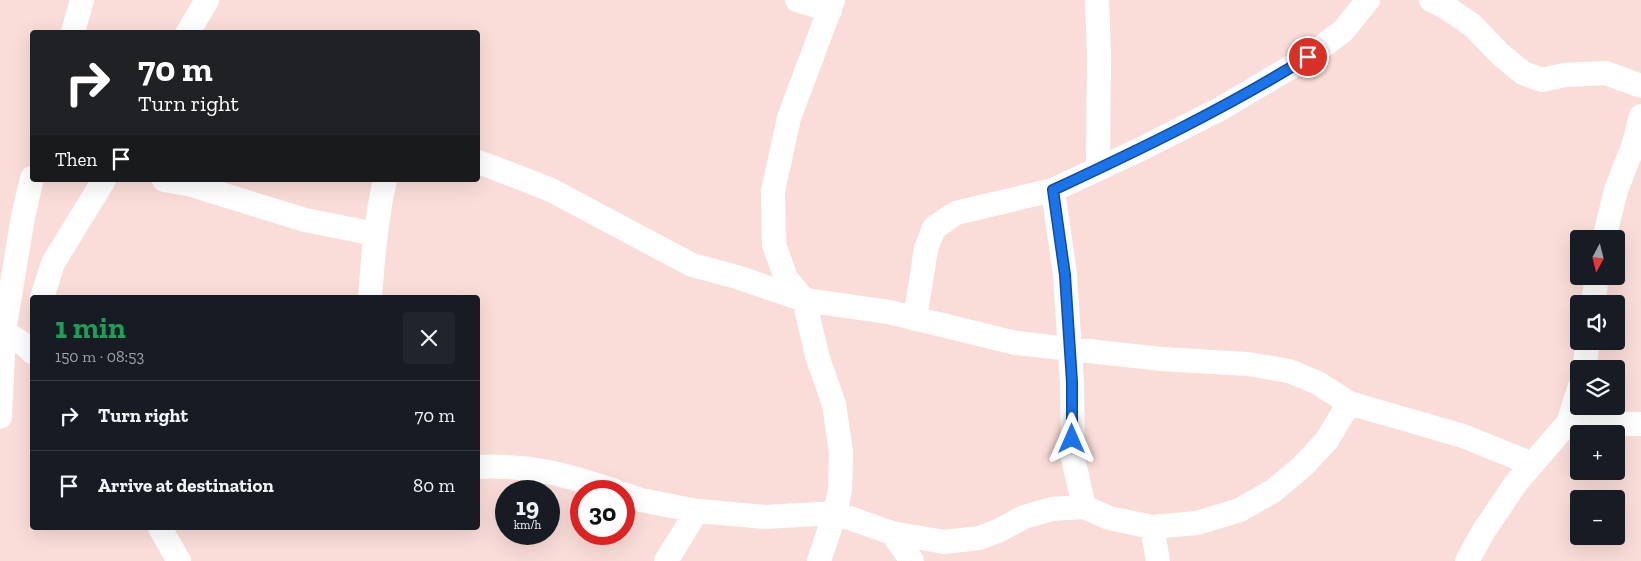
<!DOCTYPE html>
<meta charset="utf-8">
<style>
body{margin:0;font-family:"Zilla Slab",serif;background:#20242c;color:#f1f3f6;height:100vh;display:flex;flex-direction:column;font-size:19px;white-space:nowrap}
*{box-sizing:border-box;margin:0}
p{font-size:16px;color:#9ea1a6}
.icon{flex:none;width:28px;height:28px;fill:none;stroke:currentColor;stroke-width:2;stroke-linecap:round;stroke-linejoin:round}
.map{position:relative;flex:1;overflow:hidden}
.panel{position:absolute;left:30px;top:295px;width:450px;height:235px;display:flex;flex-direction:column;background:#171b24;border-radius:5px;box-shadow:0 5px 20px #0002}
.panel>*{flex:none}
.hud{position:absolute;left:30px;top:30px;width:450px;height:152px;border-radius:5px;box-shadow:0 5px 20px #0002;background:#202124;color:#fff;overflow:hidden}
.needle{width:32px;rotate:187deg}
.controls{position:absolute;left:1570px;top:230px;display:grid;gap:10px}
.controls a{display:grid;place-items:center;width:55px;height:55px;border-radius:5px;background:#171b24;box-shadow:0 5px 20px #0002;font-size:25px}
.speed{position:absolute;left:495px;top:480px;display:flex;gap:10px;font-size:25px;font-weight:700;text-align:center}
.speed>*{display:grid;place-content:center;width:65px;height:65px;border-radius:50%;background:#171b24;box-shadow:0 5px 20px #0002;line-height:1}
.speed small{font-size:12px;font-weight:400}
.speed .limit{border:8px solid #d22;background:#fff;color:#111}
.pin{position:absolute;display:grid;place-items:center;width:42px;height:42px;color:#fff;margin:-21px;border:2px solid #fff;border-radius:50%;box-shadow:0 1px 5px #0007}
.me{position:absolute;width:55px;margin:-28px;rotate:0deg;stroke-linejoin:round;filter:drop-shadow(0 0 4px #0008)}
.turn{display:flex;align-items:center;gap:18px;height:105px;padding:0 25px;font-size:22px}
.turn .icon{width:65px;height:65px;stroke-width:2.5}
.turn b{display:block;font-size:35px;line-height:42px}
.then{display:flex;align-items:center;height:48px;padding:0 25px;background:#0003;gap:10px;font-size:19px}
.round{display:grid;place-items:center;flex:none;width:52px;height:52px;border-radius:5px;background:#20242c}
.head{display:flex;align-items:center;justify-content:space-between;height:85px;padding:0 25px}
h1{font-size:30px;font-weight:700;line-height:38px;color:#1e9e55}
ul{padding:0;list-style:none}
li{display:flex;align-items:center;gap:15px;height:70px;padding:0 25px;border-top:1px solid #363941}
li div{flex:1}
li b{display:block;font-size:19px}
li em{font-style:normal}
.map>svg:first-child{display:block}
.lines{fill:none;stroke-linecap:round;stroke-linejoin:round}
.minor{stroke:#fff;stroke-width:24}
.route-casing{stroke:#114b97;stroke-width:12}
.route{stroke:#1a73e8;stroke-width:9}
</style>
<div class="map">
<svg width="1641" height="561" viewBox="0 0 1641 561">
<rect width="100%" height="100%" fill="#faddd9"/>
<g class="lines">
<path class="minor" d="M797,0L830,10
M1097,0L1099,55L1098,169
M1431,0L1447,8L1472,25L1500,54L1523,73L1542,80L1564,75L1606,73L1641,86
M73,32L82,0
M188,32L207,0
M478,162L492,167L551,190L692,265L737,277L804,300L889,312L1016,343L1161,359L1248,364L1289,371L1318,383L1349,403L1463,436L1532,464
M164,180L192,185L305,220L375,234
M1053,190L1065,275L1072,382L1073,458L1084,507
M1604,239L1616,190L1633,147L1641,116
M42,298L53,263L104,180
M370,298C373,258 376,219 385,180
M1593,304L1597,276
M915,319L926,249L934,228L956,213L1053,190L1141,149L1220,109L1308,57L1343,31L1368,0
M0,327C9,338 24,341 32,352
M1584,369L1588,341
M0,417L4,332L23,217L32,178
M1568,423L1641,424
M478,467C529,464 567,475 615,491
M624,494L641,500L697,511L765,517L835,513L892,533L912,561
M1152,527L1158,561
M160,528L179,561
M892,533L944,542L979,538L998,531L1024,517L1052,509L1084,507L1109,518L1152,527L1197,523L1240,510L1273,491L1303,466L1327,440L1349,403
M666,561L697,511
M819,561L835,513L840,490L841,452L834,404L818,359L804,300L786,278L774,245L773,191L789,118L833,0
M1467,561L1483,532L1516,483L1568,423L1579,389"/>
</g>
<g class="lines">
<g class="route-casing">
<path id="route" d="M1072,439V382L1065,275L1053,190C1141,149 1226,108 1308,57"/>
</g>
<use href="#route" class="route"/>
</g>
</svg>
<div class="controls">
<a><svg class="needle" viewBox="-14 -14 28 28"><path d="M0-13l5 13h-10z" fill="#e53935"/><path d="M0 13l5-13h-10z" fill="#9ea1a6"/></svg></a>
<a><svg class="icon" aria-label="sound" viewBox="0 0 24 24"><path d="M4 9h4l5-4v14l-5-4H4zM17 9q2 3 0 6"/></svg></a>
<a><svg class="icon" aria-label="layers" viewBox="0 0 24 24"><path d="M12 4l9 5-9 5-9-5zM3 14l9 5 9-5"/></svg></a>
<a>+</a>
<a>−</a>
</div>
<div class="speed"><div>19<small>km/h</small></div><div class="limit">30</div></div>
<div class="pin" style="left:1308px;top:57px;background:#d93025"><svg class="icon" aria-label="arrive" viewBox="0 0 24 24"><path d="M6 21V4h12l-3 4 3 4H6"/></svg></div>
<svg class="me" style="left:1072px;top:439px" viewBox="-20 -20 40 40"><path d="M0-17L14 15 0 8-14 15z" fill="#1a73e8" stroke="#fff" stroke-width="4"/></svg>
<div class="hud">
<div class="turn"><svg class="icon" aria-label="right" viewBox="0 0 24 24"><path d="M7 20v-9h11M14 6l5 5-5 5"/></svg><div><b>70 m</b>Turn right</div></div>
<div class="then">Then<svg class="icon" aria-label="arrive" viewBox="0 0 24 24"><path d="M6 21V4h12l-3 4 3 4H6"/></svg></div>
</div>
<section class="panel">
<div class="head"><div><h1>1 min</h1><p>150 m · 08:53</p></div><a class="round"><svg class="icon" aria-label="close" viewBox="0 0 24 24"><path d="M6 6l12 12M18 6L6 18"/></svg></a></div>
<ul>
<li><svg class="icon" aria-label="right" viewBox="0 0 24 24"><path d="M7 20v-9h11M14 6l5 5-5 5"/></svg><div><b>Turn right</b></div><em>70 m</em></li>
<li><svg class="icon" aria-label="arrive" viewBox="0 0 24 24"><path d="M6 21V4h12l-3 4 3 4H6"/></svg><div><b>Arrive at destination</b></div><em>80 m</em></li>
</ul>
</section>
</div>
